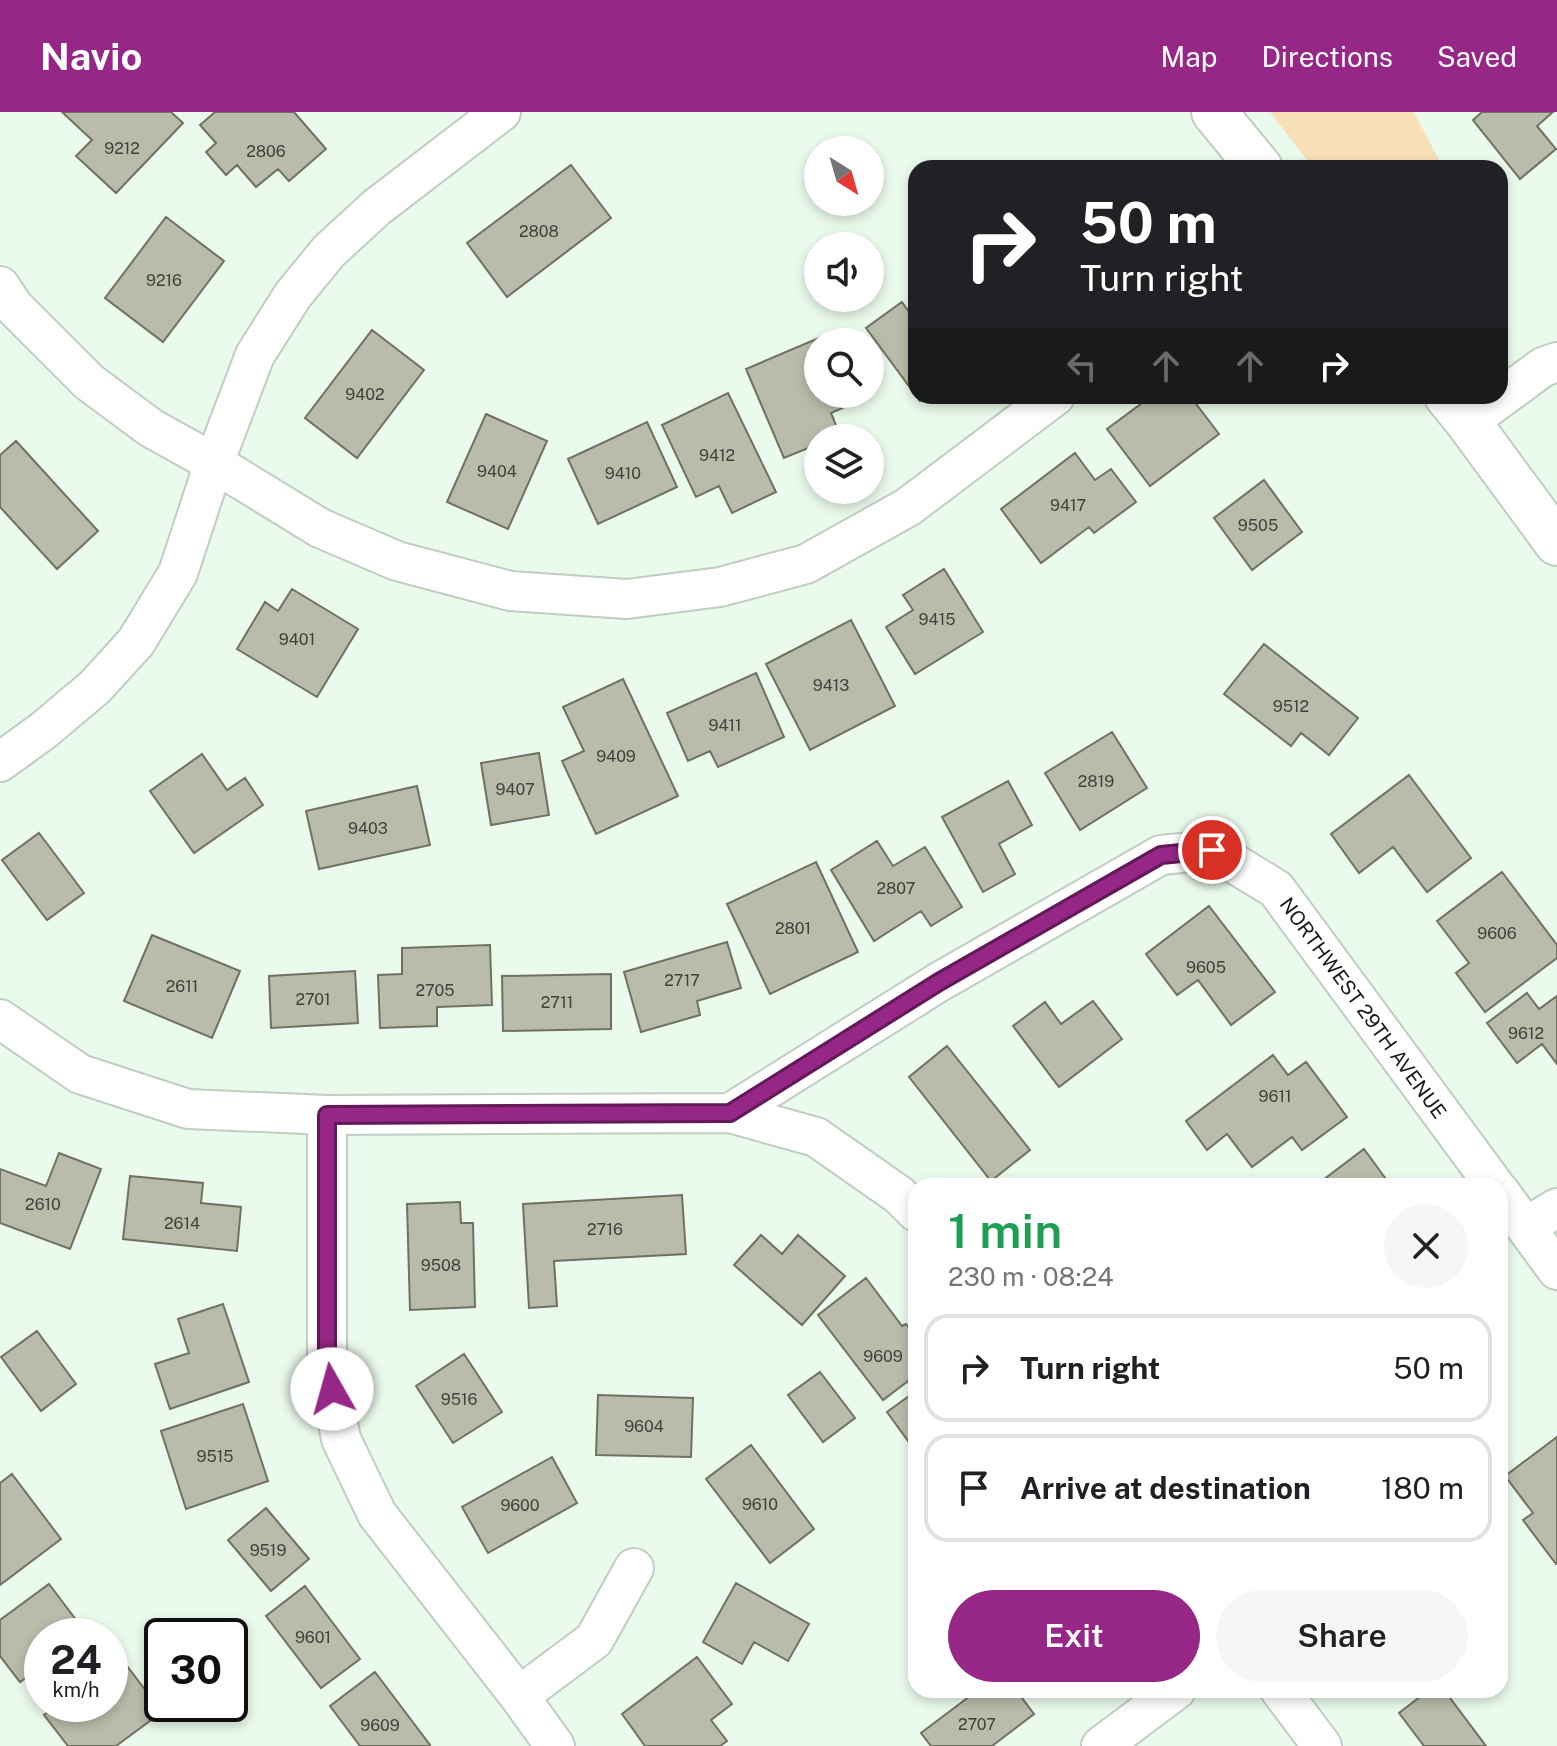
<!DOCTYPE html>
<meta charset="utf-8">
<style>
body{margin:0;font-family:"Public Sans",sans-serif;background:#f6f6f6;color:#202124;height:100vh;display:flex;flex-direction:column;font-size:30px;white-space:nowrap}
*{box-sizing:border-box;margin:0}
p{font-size:26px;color:#757577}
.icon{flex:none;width:44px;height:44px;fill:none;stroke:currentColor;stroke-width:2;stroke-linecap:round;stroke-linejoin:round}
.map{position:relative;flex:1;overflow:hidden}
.sheet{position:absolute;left:908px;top:1066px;width:600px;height:520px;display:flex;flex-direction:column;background:#fff;border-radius:24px;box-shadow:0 4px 12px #0003}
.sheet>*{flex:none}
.guide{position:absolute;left:908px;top:48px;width:600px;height:244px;border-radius:24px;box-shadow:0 4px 12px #0003;background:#202124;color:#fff;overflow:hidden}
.needle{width:52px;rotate:143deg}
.tools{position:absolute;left:804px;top:24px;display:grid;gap:16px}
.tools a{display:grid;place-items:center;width:80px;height:80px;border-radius:50%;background:#fff;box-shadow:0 4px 12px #0003;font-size:40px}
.speed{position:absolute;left:24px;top:1506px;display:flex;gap:16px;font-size:40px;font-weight:700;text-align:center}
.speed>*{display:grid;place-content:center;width:104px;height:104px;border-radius:50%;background:#fff;box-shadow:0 4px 12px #0003;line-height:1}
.speed small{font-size:20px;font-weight:400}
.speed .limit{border:4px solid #111;border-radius:12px;background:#fff;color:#111}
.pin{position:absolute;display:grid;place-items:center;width:68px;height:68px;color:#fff;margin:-34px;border:4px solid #fff;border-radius:50%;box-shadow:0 2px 8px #0007}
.me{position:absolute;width:88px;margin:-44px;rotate:353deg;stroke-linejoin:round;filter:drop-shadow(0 0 6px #0008)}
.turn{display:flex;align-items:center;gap:28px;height:168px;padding:0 40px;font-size:36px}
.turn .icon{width:104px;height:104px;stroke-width:2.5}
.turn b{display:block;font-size:56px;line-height:68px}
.lanes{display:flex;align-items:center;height:76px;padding:0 40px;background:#0003;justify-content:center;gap:40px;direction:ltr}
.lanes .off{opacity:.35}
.round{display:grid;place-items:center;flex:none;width:84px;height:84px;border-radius:42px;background:#f6f6f6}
.head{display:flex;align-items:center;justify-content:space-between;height:136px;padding:0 40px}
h1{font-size:48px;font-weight:600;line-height:60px;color:#1e9e55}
.button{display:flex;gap:16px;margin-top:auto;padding:16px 40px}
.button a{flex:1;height:92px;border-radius:48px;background:#962787;color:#fff;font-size:32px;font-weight:600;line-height:92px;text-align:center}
.button a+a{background:#f6f6f6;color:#202124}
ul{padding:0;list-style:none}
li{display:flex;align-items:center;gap:24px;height:108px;margin:0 16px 12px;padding:0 24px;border:4px solid #e0e0e0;border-radius:24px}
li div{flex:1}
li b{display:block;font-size:30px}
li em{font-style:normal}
header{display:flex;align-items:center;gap:48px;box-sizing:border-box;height:112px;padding:0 40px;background:#962787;color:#fff}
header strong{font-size:38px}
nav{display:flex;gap:44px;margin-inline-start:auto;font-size:28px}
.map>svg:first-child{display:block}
.green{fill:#f7dfb8}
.building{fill:#b9bcaa;stroke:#6f7161;stroke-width:2}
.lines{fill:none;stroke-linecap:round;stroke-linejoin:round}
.minor-casing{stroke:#bfcec1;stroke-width:42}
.major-casing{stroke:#bfcec1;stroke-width:48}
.minor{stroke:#fff;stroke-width:38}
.major{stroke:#fff;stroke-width:44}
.route-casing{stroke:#621958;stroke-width:20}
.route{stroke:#962787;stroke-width:14}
.labels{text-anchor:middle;stroke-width:6;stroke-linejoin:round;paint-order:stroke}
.number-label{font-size:16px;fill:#3d423a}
.street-label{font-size:20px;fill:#141a15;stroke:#fff}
</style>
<header>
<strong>Navio</strong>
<nav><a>Map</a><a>Directions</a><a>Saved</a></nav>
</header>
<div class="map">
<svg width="1557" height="1634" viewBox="0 0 1557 1634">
<rect width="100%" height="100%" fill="#eafaec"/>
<path class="green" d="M1270,0H1414L1443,56H1313Z"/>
<path class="building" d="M62,0H171L183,11L116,81L76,44L92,28Z
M215,0H294L326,37L289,69L278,57L256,75L237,53L226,63L206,40L216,31L200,13Z
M1482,0H1553L1537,14L1556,37L1520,67L1473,8Z
M571,53L611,106L507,185L467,131Z
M166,105L224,149L163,230L105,186Z
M902,190L912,204L916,201V284H927L920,289L866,216Z
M372,218L424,258L357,346L305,306Z
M828,222L831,230H818V282H853L856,290L831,301L840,323L831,326H818V332L784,346L746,257Z
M728,281L776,380L732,401L719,374L696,385L662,313Z
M1136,284H1190L1219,322L1150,374L1107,317L1142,291Z
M486,302L547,329L508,417L447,390Z
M647,310L677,375L598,412L568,347Z
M16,329L98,419L57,457L0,395V343Z
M1075,341L1095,368L1111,357L1136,390L1094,421L1089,415L1041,451L1001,397Z
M1264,368L1302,420L1252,458L1214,406Z
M944,457L983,520L915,562L886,515L913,498L903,483Z
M292,477L358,517L317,585L237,537L265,490L278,499Z
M851,508L895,594L810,638L766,552Z
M1264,532L1358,606L1329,643L1301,621L1291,634L1224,582Z
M756,561L784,625L718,655L710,639L688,649L667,601Z
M623,567L678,684L596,722L562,649L584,639L563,595Z
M1112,620L1147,676L1080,718L1045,661Z
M539,641L549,703L491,713L481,651Z
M202,642L227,678L245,666L263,693L194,741L150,679Z
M1409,663L1471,746L1427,780L1393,735L1359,761L1331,722Z
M1008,669L1032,713L999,732L1015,762L983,780L942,705Z
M417,674L430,733L319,757L306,699Z
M39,721L84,781L47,808L2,748Z
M877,729L893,754L925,735L962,795L931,814L921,799L874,829L831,758Z
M816,750L858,840L770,882L727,792Z
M1502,760L1557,833V846L1485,900L1456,861L1469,851L1437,809Z
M1209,794L1275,880L1231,913L1198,868L1177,883L1146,842Z
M152,823L240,859L212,926L124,889Z
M727,830L741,876L697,889L700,903L641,920L624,860Z
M490,833L492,893L437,895V914L380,916L378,863L402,862V836Z
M355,859L358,911L271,916L269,864Z
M611,862V917L503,919L502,864Z
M1527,881L1539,897L1557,884V952L1542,932L1517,951L1487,911Z
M1093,889L1122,927L1059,975L1013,914L1045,890L1061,912Z
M947,934L1030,1038L991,1069L909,965Z
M1273,943L1288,963L1306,950L1347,1005L1302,1038L1292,1025L1252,1055L1227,1022L1207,1038L1186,1009Z
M1364,1037L1391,1074H1315Z
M59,1041L101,1057L70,1137L0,1111V1057L46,1074Z
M130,1064L203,1071L201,1091L241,1095L237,1139L123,1127Z
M682,1083L686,1142L554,1149L557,1194L529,1196L523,1092Z
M460,1090L461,1111H473L475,1195L410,1198L407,1092Z
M761,1123L782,1142L798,1123L845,1164L802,1213L734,1153Z
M866,1166L902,1214L906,1212L916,1225V1263L883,1288L818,1203Z
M223,1192L249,1270L170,1297L155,1252L189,1241L178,1207Z
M37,1219L76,1272L41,1299L1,1245Z
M464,1242L502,1300L453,1331L416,1274Z
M820,1260L855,1306L823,1330L788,1283Z
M916,1279V1340L887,1300Z
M598,1283L693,1286L691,1345L596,1343Z
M243,1292L268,1369L186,1397L161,1319Z
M1557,1325V1452H1556L1523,1408L1533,1401L1505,1364Z
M751,1333L814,1417L770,1451L706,1367Z
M552,1345L577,1391L488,1441L462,1395Z
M12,1362L61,1427L0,1473V1371Z
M266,1396L309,1447L271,1479L228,1428Z
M736,1471L809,1512L788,1549L754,1530L742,1552L703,1530Z
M49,1472L86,1521L81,1524H42V1554L20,1570L0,1544V1508Z
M305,1474L360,1547L321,1576L266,1504Z
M697,1545L732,1592L711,1608L727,1629L720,1634H645L622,1602Z
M121,1546L162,1600L116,1634H68L44,1603L59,1592H110V1554Z
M375,1560L430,1633L428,1634H360L330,1594Z
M978,1578H1016L1034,1602L992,1634H931L921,1621Z
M1429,1578H1444L1486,1634H1424L1399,1601Z"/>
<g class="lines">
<g class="minor-casing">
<path id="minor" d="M0,174L14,195L89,270L151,316L214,351L320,416L397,449L510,479L627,487L720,475L806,452L908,395L1055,284
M1468,310L1543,255L1557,250
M0,650L44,618L95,575L136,530L178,461L214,351L255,243L293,183L329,139L377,95L501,0
M0,907L80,962L188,997L327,1003L730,1001L939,870L1161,743L1212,738L1276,777L1495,1074
M730,1001L816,1025L899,1083L916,1100
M327,1003V1252L341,1327L377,1402L519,1584L555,1634
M1500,1080L1557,1158
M1526,1115L1557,1096
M1280,1578L1322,1634
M519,1584L594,1528L634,1456
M1101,1634L1176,1578"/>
</g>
<g class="major-casing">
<path id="major" d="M1214,0L1260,56
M1447,284L1468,310L1557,431"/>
</g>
<use href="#minor" class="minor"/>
<use href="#major" class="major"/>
</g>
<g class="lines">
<g class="route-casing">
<path id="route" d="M332,1277L327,1252V1003L730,1001L939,870L1161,743L1212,738"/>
</g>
<use href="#route" class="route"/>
</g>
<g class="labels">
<g class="number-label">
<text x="122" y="42">9212</text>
<text x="266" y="45">2806</text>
<text x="539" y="125">2808</text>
<text x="164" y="174">9216</text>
<text x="365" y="288">9402</text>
<text x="717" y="349">9412</text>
<text x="497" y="365">9404</text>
<text x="623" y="367">9410</text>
<text x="1068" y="399">9417</text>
<text x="1258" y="419">9505</text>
<text x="937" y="513">9415</text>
<text x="297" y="533">9401</text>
<text x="831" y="579">9413</text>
<text x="1291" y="600">9512</text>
<text x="725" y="619">9411</text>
<text x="616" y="650">9409</text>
<text x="1096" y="675">2819</text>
<text x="515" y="683">9407</text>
<text x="368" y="722">9403</text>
<text x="896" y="782">2807</text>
<text x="793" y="822">2801</text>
<text x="1497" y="827">9606</text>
<text x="1206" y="861">9605</text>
<text x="682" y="874">2717</text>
<text x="182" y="880">2611</text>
<text x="435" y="884">2705</text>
<text x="313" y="893">2701</text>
<text x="557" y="896">2711</text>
<text x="1526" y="927">9612</text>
<text x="1275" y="990">9611</text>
<text x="43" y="1098">2610</text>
<text x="182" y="1117">2614</text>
<text x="605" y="1123">2716</text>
<text x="441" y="1159">9508</text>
<text x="883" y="1250">9609</text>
<text x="459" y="1293">9516</text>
<text x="644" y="1320">9604</text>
<text x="215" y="1350">9515</text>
<text x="760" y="1398">9610</text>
<text x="520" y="1399">9600</text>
<text x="268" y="1444">9519</text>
<text x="313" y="1531">9601</text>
<text x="977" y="1618">2707</text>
<text x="380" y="1619">9609</text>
</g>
<g class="street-label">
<text transform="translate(1363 896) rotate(54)" y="7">NORTHWEST 29TH AVENUE</text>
</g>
</g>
</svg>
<div class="tools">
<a><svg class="needle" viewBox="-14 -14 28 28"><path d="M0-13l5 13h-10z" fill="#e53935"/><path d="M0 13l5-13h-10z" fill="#757577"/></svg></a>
<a><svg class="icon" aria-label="sound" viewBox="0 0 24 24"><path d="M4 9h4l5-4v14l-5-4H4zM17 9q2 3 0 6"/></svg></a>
<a><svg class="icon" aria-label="search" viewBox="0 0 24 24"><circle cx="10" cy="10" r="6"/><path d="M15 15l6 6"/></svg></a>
<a><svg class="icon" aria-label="layers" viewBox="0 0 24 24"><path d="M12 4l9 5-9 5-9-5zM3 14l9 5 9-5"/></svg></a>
</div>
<div class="speed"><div>24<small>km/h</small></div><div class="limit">30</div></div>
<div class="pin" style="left:1212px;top:738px;background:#d93025"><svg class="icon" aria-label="arrive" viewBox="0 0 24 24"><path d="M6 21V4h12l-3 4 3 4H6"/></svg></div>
<svg class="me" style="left:332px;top:1277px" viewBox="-20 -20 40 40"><circle r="19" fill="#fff"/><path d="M0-13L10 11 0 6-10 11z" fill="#962787"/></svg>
<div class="guide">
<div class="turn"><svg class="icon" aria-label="right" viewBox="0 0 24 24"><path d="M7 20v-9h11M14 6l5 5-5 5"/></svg><div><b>50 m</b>Turn right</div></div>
<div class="lanes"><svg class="icon off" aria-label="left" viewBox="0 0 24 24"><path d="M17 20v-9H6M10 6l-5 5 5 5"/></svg><svg class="icon off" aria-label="ahead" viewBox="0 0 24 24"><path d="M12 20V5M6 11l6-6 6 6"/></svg><svg class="icon off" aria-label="ahead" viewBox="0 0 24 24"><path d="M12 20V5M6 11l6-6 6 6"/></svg><svg class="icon" aria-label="right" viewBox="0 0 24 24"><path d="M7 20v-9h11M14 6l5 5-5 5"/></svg></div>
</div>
<section class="sheet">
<div class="head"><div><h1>1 min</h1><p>230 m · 08:24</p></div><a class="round"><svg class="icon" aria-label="close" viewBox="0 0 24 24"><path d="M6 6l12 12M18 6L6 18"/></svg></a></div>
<ul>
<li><svg class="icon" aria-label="right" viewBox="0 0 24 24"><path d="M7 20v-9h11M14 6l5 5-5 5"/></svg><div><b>Turn right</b></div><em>50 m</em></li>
<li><svg class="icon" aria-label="arrive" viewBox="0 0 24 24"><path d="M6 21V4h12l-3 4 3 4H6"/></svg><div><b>Arrive at destination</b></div><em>180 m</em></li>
</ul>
<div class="button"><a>Exit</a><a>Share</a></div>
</section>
</div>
